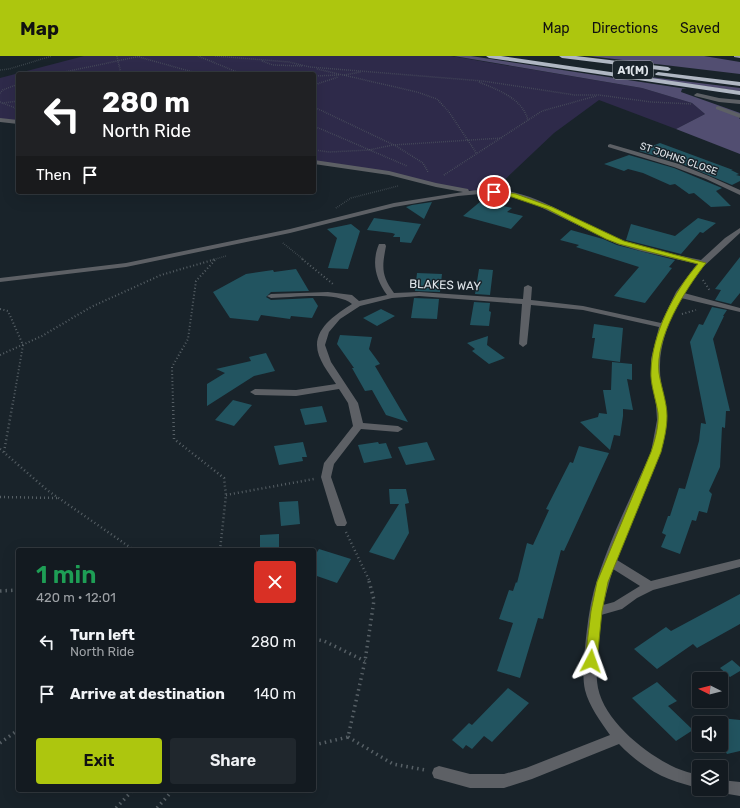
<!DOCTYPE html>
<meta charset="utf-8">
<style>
body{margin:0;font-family:Rubik,sans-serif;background:#20272d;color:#f1f3f6;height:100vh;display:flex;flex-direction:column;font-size:15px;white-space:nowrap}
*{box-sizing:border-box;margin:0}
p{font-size:13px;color:#9da1a5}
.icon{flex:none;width:22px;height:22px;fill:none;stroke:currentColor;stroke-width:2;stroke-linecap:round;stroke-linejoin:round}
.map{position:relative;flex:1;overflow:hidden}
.panel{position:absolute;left:16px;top:492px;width:300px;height:244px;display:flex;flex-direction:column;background:#131a20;border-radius:4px;box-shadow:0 4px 16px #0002,0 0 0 1px #32383e}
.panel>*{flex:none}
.top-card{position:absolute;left:16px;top:16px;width:300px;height:122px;border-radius:4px;box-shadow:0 4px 16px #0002,0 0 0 1px #32383e;background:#202124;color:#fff;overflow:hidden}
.needle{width:26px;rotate:276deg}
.buttons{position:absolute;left:692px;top:616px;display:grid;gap:8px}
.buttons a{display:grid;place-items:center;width:36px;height:36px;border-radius:4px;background:#131a20;box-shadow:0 4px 16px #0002,0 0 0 1px #32383e;font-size:20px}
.pin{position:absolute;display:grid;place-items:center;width:34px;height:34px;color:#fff;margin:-17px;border:2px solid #fff;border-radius:50%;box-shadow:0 1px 4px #0007}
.me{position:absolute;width:44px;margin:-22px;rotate:4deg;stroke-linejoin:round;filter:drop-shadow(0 0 3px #0008)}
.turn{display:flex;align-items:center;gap:14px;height:84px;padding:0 20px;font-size:18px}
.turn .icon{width:52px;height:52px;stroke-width:2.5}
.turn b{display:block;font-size:28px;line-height:34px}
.then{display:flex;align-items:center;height:38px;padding:0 20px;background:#0003;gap:8px;font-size:15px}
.round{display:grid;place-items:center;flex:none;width:42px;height:42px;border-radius:4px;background:#20272d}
.headline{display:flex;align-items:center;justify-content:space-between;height:68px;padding:0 20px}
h1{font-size:24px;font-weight:600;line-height:30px;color:#1e9e55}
.action{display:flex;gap:8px;margin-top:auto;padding:8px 20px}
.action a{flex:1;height:46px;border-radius:4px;background:#adc60e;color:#111;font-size:16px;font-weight:600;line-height:46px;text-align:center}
.action a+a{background:#20272d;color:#f1f3f6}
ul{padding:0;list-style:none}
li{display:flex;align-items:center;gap:12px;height:52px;padding:0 20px}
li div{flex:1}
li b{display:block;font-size:15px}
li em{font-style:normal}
header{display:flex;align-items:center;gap:24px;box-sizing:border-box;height:56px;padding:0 20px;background:#adc60e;color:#111}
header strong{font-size:19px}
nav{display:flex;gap:22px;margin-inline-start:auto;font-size:14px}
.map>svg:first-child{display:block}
.green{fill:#2e2a4a}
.forest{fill:#524e71}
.building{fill:#225460}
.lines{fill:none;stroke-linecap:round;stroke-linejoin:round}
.path-far3{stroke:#576066;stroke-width:1.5;stroke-dasharray:0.5 1.5;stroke-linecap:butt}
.path-far2{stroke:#576066;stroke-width:2;stroke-dasharray:1 2.5;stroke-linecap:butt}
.path-far1{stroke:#576066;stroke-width:2.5;stroke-dasharray:1 3;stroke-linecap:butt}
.path{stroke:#576066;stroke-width:3.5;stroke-dasharray:1.5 4;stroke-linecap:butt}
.minor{fill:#5d6065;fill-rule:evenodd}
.major{fill:#999ea9;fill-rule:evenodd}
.highway{fill:#b0b7c3;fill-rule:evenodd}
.route{fill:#adc60e;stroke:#708109}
.labels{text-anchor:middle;stroke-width:3;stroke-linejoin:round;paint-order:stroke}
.far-street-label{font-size:10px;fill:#dfe5ea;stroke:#19232a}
.shield{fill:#19232a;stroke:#a4abb0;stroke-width:1}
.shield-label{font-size:11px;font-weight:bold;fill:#dfe5ea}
.street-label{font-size:12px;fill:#dfe5ea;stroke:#19232a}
</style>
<header>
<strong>Map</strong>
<nav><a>Map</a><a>Directions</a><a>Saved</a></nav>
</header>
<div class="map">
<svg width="740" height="752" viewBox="0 0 740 752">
<rect width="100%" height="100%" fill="#19232a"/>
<path class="green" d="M84,0H451L642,32L692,47L705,58L676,73L599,44L554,77L497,131L474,135L436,129L389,117L314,106V18H18V66L0,64V22Z"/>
<path class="forest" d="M454,0H471L687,33H682L681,36L740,57L739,62L740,63V98L676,73L705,58L692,47L642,32Z
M589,0H704L740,6V18Z
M650,21L740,32V35L648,23Z"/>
<path class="building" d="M660,87L733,114H731L739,118L736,119L740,120V125L732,129L680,107L639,95Z
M629,99L674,112L722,132L716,135L731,150L711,151L694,137L689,138L675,128L670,129L643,117L628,113L624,115L604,108Z
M481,145L512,152L507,156L523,160L511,173L463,160Z
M432,146L424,163L406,151L412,149Z
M374,162L421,168L411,187L400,186V181H393L395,178L392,177L367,174Z
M698,162L716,167L703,177L700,176L681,198L626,184L631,168L675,180Z
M351,168L360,175L348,213L328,212L337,182L327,173Z
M571,174L603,183L617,189L675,204L669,211L672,212L645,247L614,240L639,211L576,191L579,189L560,184Z
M740,201V237L731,248L715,244L721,234L715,233Z
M296,213L309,235L271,236L266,241L271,244L313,242L318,250L312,262L291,260L290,263L261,259L258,265L230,262L213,236L246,218L273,214L274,216Z
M479,213L493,214L490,239L475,238Z
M417,217L442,218L440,236L415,235Z
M414,242L439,243L437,263L411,262Z
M474,246L490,247L489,255L491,256L489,270L470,269Z
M712,251L727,254L723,260H724L713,283L730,355H726L725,372L722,371L720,411L709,435L712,438L707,457L699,455L696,465L692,464L680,498L661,491L666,479L662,477L668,460H670L679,432L685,433L699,385L701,367L706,368L690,286L699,268L703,269Z
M381,253L395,260L377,270L363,262Z
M594,268L623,272L620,306L592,302L595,282H592Z
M340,279L372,281L369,293L380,308L375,310L408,366L386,359L372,334L365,335L352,312H354L337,288Z
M488,280L487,289L505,302L489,308L472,295L475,293L467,287Z
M266,297L275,315L254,320L207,350V328L225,317L216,313L251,305L249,301Z
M612,306L632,308V324L627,323L633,354L623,353V360L620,380L614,379L610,394L580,366L598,361L599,357L607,358L603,334H611Z
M233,344L252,349L234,370L215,364Z
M322,350L327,366L305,369L300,353Z
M303,386L307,401H302L303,405L279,409L274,390Z
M378,386L379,388L386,387L392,402L364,407L358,389Z
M427,386L435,404L406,409L398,391Z
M579,390L609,397L564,495L561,494L543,563L538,562L520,622L497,615L513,567L499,563L509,534L513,535L516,526L517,527L527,487L533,489L549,454L546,453L570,406L573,407Z
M389,433H406L409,447L405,448L409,477L394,504L369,496L399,448H390Z
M298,445L300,468L281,470L279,446Z
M279,478V494H260V479Z
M319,493L351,503L337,527L314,519V501Z
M740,538V568L697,592L693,588L657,613L634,593L666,571L671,575Z
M732,604L740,611V615L730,621L720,612Z
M657,626L677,645L668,650L693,674L676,685L632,642Z
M508,632L529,647L492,686L484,680L472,693L466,689L463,693L452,684L469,667L472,669Z
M721,662L740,664V695L727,698L721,688Z"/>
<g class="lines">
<path class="path-far3" d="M117,0L121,18
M198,0L242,18
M215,0L289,6L310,11L483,25L575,39H599L651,46L692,48
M139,1L200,18
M262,5L273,9L302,10
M317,13L417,36L437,43L449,56L477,98
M0,14L9,13L52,0
M55,18L141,0
M344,19L361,16
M314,20L339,19
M479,26C498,34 522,42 528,64
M314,29L338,21
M0,37L3,34L18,28
M0,46L18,53
M2,47L18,45
M314,51L396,90L423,107L428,116
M314,70L407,110
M314,94L329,96L369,94L393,89L502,82
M444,119L542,55L596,40
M336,152L351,142L398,130
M283,187L304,204
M212,204L226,200"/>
<path class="path-far2" d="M302,203L333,228
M703,224L710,235
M0,253L8,255L23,289L13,347
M682,258L696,254
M0,299L42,280L91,251L161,219L216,203
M173,347L172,311L188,283L196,225L216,203"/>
<path class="path-far1" d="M173,346L174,383L224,422L226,439L220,494
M0,393L47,434L134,494
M4,396L13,346
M226,439L314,423
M0,441L57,442
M346,476L370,526"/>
<path class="path" d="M0,535L18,534
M314,583L324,585L365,605
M348,681L393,708L425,714
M0,687L18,674
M314,689L348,681L365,605L374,544L369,525
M116,752L133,734
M157,752L173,734"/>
<path class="minor" d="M697,37L719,42L740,44V48L719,46L695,40L694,39Z
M718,50L740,58V62L716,53V51Z
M0,62L18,64V68L0,66Z
M610,88L679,108L711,121L740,134V139L706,123L674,111L608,91V89Z
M314,104L389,115L436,127L468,133L469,135C477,134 485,133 493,133C539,136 578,167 620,184C646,194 674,198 701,204L725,182L740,172V177L703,211L684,237L740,252V256L681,242C669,264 659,289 660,314C660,328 665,340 666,354C668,368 665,382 661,396L617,504L651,525L740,503V511L653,534L637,542L622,553L601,559C598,582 594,609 598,632C605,666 646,698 676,712C683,715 691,717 699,719V733C689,729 679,727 669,723C651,716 632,702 619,688L532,723L504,732H470L434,722L432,717L434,712L439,710L470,718H504L526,712L610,679C600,665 589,650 585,634C582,620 584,605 585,591C587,572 589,553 594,534C608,486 631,441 651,396L657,364L656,349L651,321V303L659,271L583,254L531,249L527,288L523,291L519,288L522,248L419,240L392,242L360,250L340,263L329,276L325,289L331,306L358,347L363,367L398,370L403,373L398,376L361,373L334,408L331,421L347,467L345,470H337L335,467L321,421L324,407L353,370L348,347L339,333L296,340L255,339L250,336L255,333L296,334L336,328C329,317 317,303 317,289C317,270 338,257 352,248C337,235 291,242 271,242L267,240L271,238L328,236L352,239L359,245L387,239C376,223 371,207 379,188H385L386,190C382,211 381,219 394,237L419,236L523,243L524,231L528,229L532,231L531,244L583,250L661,267L676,236L697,208L641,195L617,188L532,147L504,138L491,137L458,140L394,151L290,177L126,211L0,226V222L126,207L290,173L394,147L463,136L436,131L389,119L314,108ZM613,513L640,530L614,546L603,549Z
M721,724L740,726V740L716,736L714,733H721Z"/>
<path class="major" d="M734,0H740V2L734,1Z"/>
<path class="highway" d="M486,0H501L740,35V39L489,2Z
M559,0H576L668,11L671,13L668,15L562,2Z
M658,16L740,26V30L656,19L655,18Z"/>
</g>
<path class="route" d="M492,134L516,138L552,151L624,185L706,207C685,234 655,281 659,317C661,331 667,346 667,360C667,372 664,384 661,396L608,526L602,555L597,605L595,608L591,609L587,608L585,605L591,555L597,526L651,396C655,384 659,370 658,357C656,343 650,328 651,315C652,278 674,235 698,208L619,188L606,183L547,153L512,141L492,137Z"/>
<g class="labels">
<g class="far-street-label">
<text transform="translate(679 102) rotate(19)" y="4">ST JOHNS CLOSE</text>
</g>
<rect class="shield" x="613" y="5" width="40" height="18" rx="3"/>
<g class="shield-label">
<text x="633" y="18">A1(M)</text>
</g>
<g class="street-label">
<text transform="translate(445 229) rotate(2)" y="4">BLAKES WAY</text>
</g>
</g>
</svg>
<div class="buttons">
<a><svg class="needle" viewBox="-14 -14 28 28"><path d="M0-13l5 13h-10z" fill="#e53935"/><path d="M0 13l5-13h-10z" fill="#9da1a5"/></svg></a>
<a><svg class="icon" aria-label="sound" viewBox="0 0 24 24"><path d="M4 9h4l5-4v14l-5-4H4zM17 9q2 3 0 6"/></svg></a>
<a><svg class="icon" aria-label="layers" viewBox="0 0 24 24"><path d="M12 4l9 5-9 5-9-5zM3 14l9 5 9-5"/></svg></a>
</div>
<div class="pin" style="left:494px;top:136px;background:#d93025"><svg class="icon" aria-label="arrive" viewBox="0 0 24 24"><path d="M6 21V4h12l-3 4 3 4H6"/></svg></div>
<svg class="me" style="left:591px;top:605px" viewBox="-20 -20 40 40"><path d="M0-17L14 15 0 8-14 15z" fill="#adc60e" stroke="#fff" stroke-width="4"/></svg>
<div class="top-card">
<div class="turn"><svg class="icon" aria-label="left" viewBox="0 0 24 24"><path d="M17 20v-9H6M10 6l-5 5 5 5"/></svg><div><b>280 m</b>North Ride</div></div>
<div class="then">Then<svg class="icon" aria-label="arrive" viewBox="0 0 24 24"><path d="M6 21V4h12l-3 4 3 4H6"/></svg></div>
</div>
<section class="panel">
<div class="headline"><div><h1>1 min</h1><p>420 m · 12:01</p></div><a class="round" style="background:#d93025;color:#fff"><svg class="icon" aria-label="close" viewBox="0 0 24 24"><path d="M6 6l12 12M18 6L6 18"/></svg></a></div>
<ul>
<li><svg class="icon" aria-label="left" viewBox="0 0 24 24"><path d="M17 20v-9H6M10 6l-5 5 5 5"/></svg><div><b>Turn left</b><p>North Ride</p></div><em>280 m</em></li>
<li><svg class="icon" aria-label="arrive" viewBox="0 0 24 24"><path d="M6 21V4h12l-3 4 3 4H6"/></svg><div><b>Arrive at destination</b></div><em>140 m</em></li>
</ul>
<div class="action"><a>Exit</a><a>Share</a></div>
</section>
</div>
